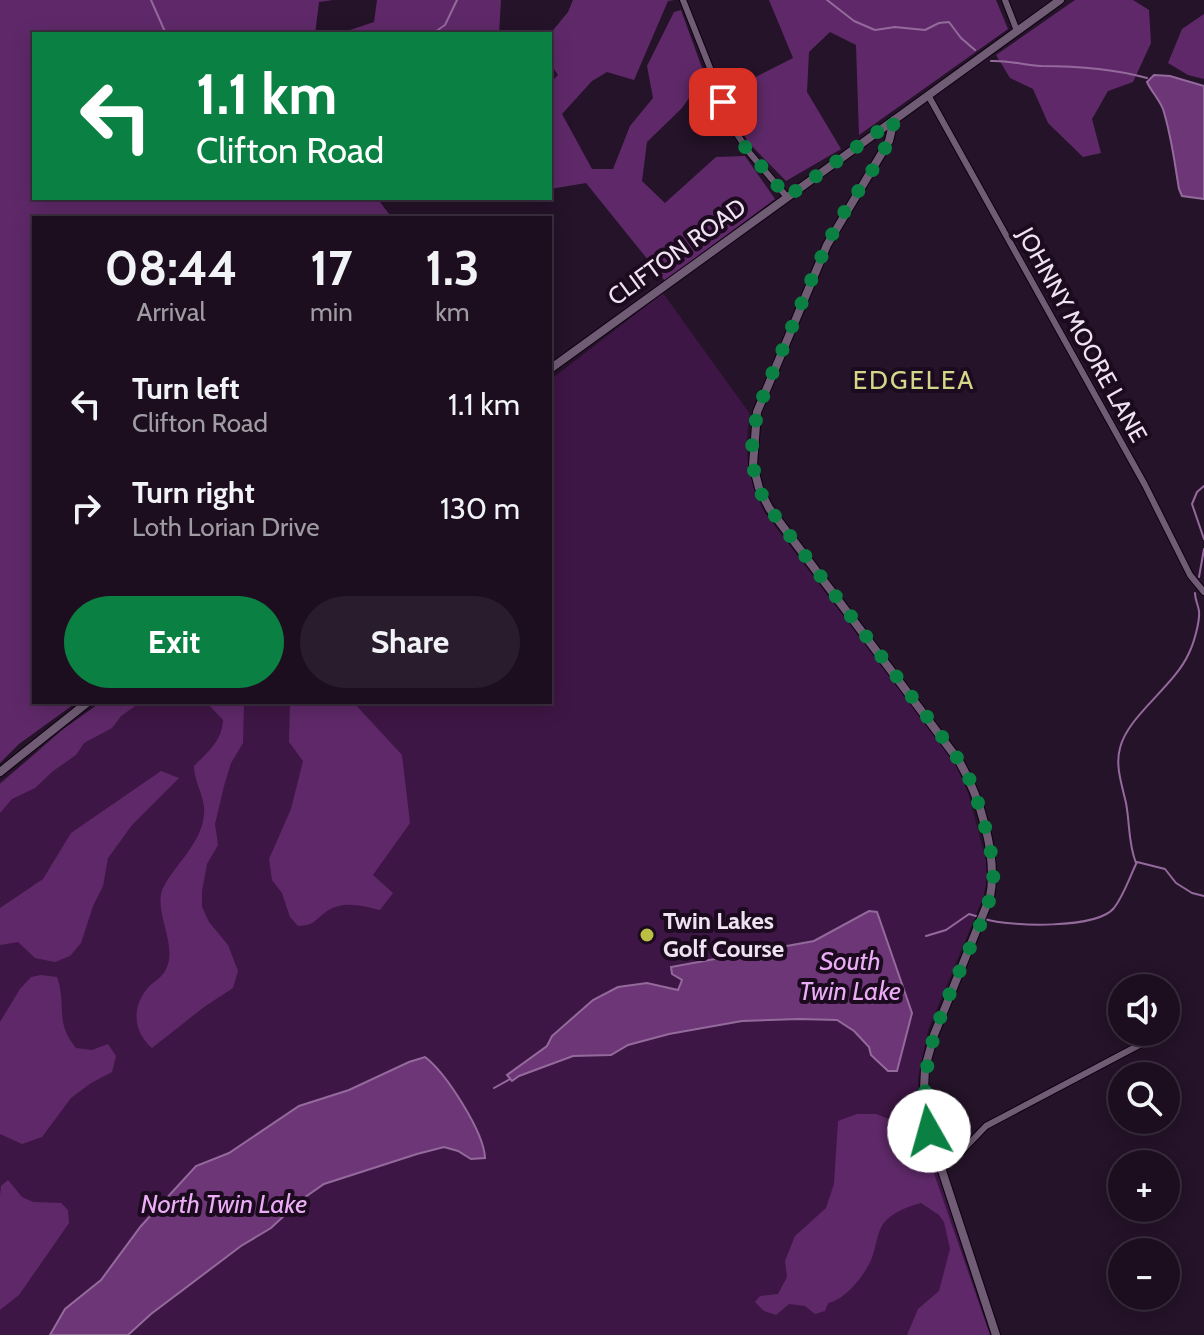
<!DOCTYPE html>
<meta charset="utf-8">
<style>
body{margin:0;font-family:Cabin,sans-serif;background:#291c2c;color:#f1f3f6;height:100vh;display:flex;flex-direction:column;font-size:30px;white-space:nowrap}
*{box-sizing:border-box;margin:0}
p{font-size:26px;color:#a09ca4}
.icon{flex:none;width:44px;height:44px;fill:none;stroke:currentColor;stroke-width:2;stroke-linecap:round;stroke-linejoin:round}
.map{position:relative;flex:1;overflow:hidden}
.side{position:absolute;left:32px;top:216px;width:520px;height:488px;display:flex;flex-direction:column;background:#1c0e1f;border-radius:0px;box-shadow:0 4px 20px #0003,0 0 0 2px #3a2e3d}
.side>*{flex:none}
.top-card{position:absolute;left:32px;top:32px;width:520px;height:168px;border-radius:0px;box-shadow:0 4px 20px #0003,0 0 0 2px #3a2e3d;background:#0b8043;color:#fff;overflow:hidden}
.tools{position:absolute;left:1108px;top:974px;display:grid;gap:16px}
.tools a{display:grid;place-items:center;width:72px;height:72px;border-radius:50%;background:#1c0e1f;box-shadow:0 4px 20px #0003,0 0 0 2px #3a2e3d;font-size:40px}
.pin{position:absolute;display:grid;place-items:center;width:68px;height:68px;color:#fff;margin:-34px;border-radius:16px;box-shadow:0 4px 12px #0006}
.me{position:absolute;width:88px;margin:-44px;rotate:353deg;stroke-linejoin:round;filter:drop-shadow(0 0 6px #0008)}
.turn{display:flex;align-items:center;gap:28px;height:168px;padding:0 32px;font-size:36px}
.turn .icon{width:104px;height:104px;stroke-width:2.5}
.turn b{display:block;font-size:56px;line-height:68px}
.eta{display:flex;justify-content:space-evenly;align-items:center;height:136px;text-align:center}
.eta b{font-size:48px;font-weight:700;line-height:56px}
.action{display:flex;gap:16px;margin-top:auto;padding:16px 32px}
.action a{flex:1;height:92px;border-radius:48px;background:#0b8043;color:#fff;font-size:32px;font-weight:700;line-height:92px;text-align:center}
.action a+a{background:#291c2c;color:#f1f3f6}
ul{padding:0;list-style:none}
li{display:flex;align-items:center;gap:24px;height:104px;padding:0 32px}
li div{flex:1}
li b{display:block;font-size:30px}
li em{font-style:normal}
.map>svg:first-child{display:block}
.green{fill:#3e1645}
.forest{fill:#5f2969}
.water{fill:#6d3677;stroke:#946a9c;stroke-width:2}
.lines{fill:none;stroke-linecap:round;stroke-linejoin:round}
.stream{stroke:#946a9c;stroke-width:2}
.street-casing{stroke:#0e0111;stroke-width:8}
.secondary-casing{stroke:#0e0111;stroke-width:10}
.street{stroke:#715c75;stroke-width:6}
.secondary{stroke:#715c75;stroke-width:8}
.route{stroke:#0b8043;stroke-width:14;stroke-dasharray:0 25.2}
.poi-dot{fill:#bbc044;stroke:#1c0a1f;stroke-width:3}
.labels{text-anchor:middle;stroke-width:8;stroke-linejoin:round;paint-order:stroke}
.street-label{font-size:24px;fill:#efe2f1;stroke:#1c0a1f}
.poi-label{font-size:24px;font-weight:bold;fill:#efe2f1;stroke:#1c0a1f;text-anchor:start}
.neighbourhood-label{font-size:26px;letter-spacing:2px;fill:#d2d789;stroke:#1c0a1f}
.water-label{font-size:26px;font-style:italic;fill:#ebadf6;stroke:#1c0a1f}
</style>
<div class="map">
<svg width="1204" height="1335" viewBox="0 0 1204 1335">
<rect width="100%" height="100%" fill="#251329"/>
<path class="green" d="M663,293L750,414C743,450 748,481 765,513L947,752L957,767L969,796L986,861L987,879L983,898L928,1030L918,1079L920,1120L990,1335H0V782L101,702H550V380Z"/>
<path class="forest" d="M0,0H333L319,2L315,34H34V198H377L392,218L182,216L34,218V702H77L19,744L0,763Z
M377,0H501L499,34H338L374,22Z
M573,0H675L668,1L634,80L607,72L592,81L562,114L592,169H613L630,126L653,98L647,66L674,12L681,10L705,76L682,108L647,142L642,181L665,203L716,157L745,156L775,199L665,281L586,183L550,189V83L558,75L550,63V34L568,12Z
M769,0H996L1008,29L859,135L856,45L830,32L809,52L807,92L841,149L786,181L747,141L728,91L793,58Z
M1075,0H1133L1149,10L1151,43L1133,82L1108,91L1092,119L1101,153L1083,157L1048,123L1033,89L1010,78L996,55Z
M1204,14V79L1188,75L1168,63L1182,29Z
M101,702H141L121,716L112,728L84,743L76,755L53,771L35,788L12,799L0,813V784L62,730Z
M206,702H244L243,743L231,763L224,786L215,824L218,845L207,864L202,891V907L209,922L228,945L238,971L233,988L204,1007L152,1048C134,1033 131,1008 147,989C153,981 163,978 167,967C177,944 153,910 163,888C176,863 202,843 204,814C206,798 194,783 194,766C208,752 222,741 223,720Z
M290,702H353L402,755L410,823L373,875L393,893L380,910C363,906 344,900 327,911C314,920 316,925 298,926L290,917L282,893L272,880L269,859L291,809L303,761L289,742Z
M161,771L179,778L132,825L108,858L103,886L93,906L81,943L70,956L55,962L35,958L18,942L0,945V908L43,879L71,833Z
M41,975L57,977C67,1005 54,1022 76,1048L92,1050L108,1044L116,1056L112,1072L91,1083L71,1098L42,1137L22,1144L0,1134V1022L20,989L31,977Z
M857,1114H876L889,1119L895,1155L913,1153L922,1139L990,1335H907L918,1309L939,1291L950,1249L944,1222L939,1215L921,1203C907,1207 892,1212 883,1224C876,1235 876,1249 871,1260C864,1276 845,1300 828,1303L825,1311L815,1314L805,1306L789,1304L776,1315L764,1311L755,1302L760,1296L778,1294L787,1277L785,1261L795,1236L826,1208L834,1184L838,1121Z
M8,1180L22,1197L33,1202L61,1203L68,1210L69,1223L19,1295L0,1310V1196L1,1186Z"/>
<path class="water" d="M1154,75L1170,76L1204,86V199L1182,196L1179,189C1174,160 1172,138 1163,109C1159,99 1151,91 1147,82Z
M869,911L877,912L912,1013L897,1071H888L871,1055L869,1047L854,1031L837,1020L799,1019L742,1021L669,1034L628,1045L611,1055L573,1056L519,1076L512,1081L507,1075L547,1046L552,1036L593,1000L618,987L647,983L678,990L682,980L672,974L671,967L814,941Z
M425,1057C446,1073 484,1132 485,1158L471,1159L458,1151L444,1147L417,1154L324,1184L301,1200L271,1228L241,1246L151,1314L128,1335H50L65,1309L101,1280L141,1226L196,1166L229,1153L299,1106L349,1090L409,1062Z"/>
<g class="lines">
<path class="stream" d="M151,0L166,34
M827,0L854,21L875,30L895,27L925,30L939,23L949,22L961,38L975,50
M432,34L445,25L457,0
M991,61C1007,60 1024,65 1041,66C1075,66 1114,69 1147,78
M1204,486L1197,492L1192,504L1204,539
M1199,577L1204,549
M1136,863C1128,843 1130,824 1126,803C1122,785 1115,766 1120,748C1128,715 1174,687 1189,653C1194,643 1200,621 1199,611C1198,604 1195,600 1195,593
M985,919C1010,927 1097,929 1114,908C1124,895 1130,876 1137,862L1165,869L1176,883L1192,893L1204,896
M926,936L946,930L969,914L979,917
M494,1088L510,1079"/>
<g class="street-casing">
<path id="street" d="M683,0L735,131L748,151L787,197
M1005,0L1017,31
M928,95L1145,485L1190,575L1204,592
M940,1163L959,1154L986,1126L1162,1033"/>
</g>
<g class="secondary-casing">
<path id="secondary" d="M894,120L889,141L827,245L757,412L753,465L759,488L769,508L959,761C980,797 998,856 990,897L934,1035L925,1068L924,1090L929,1131L996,1335
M550,369L1060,0
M0,772L88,702"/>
</g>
<use href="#street" class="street"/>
<use href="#secondary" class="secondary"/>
</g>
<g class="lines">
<path class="route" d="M723,102L741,142L787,197L894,120C889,155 860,185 842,216C820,255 804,298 787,339C772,376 753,410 752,450C752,471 758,490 769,508L943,738C951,749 960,761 967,774C977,794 996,858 993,880C991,903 981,923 972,943C945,1006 914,1060 929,1131"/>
</g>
<circle class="poi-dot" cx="647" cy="935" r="8"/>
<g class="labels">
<g class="street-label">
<text transform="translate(677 252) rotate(-36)" y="8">CLIFTON ROAD</text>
<text transform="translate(1082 335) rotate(61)" y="8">JOHNNY MOORE LANE</text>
</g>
<g class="poi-label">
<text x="663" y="929">Twin Lakes<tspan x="663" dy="28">Golf Course</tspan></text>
</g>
<g class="neighbourhood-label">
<text x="914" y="389">EDGELEA</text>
</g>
<g class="water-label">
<text x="850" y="970">South<tspan x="850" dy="30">Twin Lake</tspan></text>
<text x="224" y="1213">North Twin Lake</text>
</g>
</g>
</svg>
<div class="tools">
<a><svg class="icon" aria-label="sound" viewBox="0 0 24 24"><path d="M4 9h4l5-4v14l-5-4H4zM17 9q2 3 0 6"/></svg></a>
<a><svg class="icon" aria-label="search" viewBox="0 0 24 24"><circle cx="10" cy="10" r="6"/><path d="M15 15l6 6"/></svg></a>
<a>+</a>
<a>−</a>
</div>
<div class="pin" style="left:723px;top:102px;background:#d93025"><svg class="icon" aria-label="arrive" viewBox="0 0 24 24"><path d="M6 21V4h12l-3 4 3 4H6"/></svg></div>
<svg class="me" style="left:929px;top:1131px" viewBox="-20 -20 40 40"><circle r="19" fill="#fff"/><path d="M0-13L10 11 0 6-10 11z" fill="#0b8043"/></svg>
<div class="top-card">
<div class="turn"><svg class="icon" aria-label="left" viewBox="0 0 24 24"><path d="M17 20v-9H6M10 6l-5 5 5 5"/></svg><div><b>1.1 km</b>Clifton Road</div></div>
</div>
<section class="side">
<div class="eta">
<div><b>08:44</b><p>Arrival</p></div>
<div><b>17</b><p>min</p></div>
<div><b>1.3</b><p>km</p></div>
</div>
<ul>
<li><svg class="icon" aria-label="left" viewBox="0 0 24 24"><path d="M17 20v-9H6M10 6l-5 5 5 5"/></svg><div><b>Turn left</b><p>Clifton Road</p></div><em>1.1 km</em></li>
<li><svg class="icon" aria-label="right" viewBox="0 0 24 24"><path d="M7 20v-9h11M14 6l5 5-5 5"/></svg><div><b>Turn right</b><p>Loth Lorian Drive</p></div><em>130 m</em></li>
</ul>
<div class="action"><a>Exit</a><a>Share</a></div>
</section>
</div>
